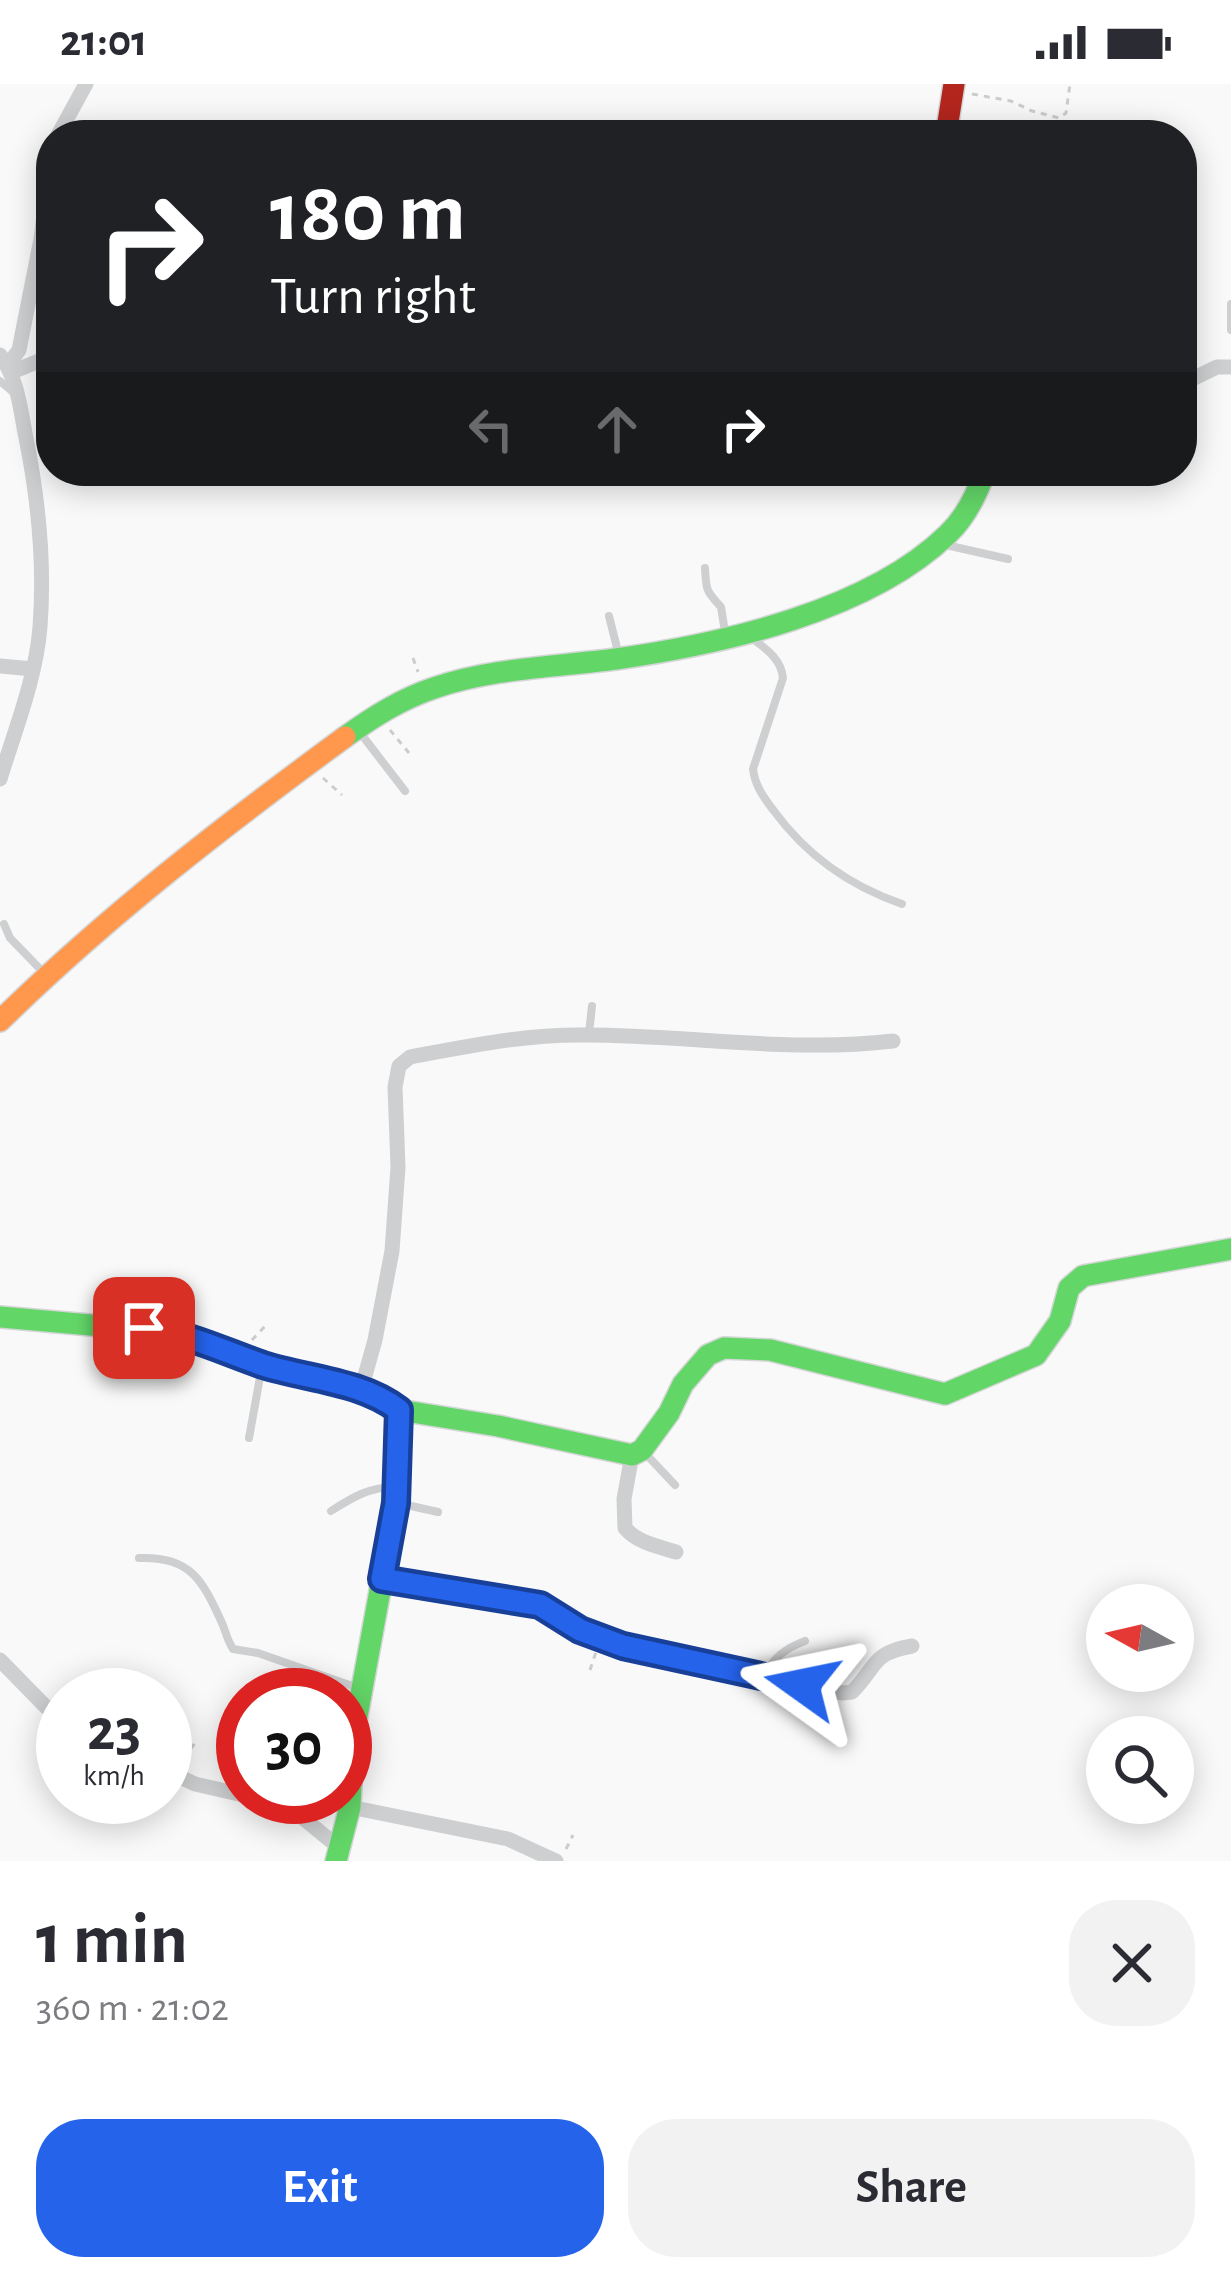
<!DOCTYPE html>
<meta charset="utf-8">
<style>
body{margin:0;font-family:"Alegreya Sans",sans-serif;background:#f2f2f3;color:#2b2b33;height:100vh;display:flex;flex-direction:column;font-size:45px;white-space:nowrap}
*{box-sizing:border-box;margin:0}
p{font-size:39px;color:#7c7c81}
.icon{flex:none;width:66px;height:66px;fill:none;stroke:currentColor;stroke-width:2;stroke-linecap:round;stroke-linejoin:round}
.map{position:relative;height:1777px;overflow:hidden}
.side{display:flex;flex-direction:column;background:#fff;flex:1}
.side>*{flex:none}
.banner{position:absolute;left:36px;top:36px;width:1161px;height:366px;border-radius:48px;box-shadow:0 6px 30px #0003;background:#202124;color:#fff;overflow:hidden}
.needle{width:78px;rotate:278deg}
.fabs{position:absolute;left:1086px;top:1500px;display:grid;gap:24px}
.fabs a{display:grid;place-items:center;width:108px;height:108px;border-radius:50%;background:#fff;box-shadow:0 6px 30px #0003;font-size:60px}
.speed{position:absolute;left:36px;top:1584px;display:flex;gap:24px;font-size:60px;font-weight:700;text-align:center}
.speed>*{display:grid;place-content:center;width:156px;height:156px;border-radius:50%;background:#fff;box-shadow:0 6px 30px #0003;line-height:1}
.speed small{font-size:30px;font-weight:400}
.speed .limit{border:18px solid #d22;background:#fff;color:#111}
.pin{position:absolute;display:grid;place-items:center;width:102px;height:102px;color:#fff;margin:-51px;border-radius:24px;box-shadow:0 6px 18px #0006}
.me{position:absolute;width:132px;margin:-66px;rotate:282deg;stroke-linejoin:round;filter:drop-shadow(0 0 9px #0008)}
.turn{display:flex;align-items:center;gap:42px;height:252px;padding:0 36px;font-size:54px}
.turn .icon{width:156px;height:156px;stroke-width:2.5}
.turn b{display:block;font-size:84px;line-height:102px}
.lanes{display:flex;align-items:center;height:114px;padding:0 36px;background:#0003;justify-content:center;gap:60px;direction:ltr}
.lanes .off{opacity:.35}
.round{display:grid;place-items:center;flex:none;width:126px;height:126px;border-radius:48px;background:#f2f2f3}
.overview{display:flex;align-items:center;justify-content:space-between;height:204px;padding:0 36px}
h1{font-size:72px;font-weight:600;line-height:90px}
.button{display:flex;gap:24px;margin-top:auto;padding:24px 36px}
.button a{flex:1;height:138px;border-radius:48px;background:#2563eb;color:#fff;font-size:48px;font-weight:600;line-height:138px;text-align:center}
.button a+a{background:#f2f2f3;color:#2b2b33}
.status{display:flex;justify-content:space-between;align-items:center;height:84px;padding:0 60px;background:#fff;direction:ltr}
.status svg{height:33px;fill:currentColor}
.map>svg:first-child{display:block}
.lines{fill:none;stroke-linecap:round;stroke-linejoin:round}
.fast-casing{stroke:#d5d6d7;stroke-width:24}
.slow-casing{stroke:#d5d6d7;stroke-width:24}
.jam-casing{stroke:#d5d6d7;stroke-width:24}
.path{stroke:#cbcccd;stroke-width:3;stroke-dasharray:6 6;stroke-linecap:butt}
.lane{stroke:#cecfd0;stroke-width:8}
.street{stroke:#cecfd0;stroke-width:15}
.fast{stroke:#63d668;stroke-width:21}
.slow{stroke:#ff974d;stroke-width:21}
.jam{stroke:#b3261e;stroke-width:21}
.route-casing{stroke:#184099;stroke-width:30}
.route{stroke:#2563eb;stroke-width:21}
</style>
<div class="status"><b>21:01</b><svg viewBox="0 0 49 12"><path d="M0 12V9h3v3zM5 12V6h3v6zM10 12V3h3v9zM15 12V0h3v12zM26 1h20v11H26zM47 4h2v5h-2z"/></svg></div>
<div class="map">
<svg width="1231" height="1777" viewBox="0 0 1231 1777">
<rect width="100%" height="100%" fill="#f9f9f9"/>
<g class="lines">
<g class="fast-casing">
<path id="fast" d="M345,653C373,633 401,615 434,604C492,584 555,583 616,575C722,560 869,527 948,450C966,433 977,410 985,387
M0,1233L180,1249L262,1280L361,1306L384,1315L399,1326L396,1419L353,1654L350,1723L336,1777
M399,1326L498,1342L632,1371L642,1366L669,1329L683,1300L708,1271L724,1264L770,1266L945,1310L1036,1271L1060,1237L1069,1204L1083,1192L1231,1165"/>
</g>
<g class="slow-casing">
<path id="slow" d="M0,937C107,832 225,741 345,653"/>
</g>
<g class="jam-casing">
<path id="jam" d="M946,51L954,0"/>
</g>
<path class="path" d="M972,10L1011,17L1032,27L1059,34L1066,29L1070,0
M413,574L418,588
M390,646L409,669
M323,694L342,711
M252,1256L268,1239
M590,1586L596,1568
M183,1674L196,1658
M566,1765L573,1751"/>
<path class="lane" d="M1231,220V246
M0,297L13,308
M946,461L1008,475
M705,484C706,506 706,507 721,523L725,548
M609,532L619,572
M748,551C763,563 781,573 783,594L753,685C755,702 764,714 774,727C807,772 850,802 902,820
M358,646L405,707
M4,840L10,854L45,890
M589,949L592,922
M249,1354L262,1282
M643,1367L675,1401
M398,1419L438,1428
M331,1427C353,1413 369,1403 396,1403
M139,1474C190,1472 202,1495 222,1539C226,1548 227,1556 233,1565L258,1569L361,1605
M763,1592C775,1573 784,1565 805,1557"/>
<path class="street" d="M58,51L86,0
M0,271C17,294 20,322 25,349C38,412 45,478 40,543C36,594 15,646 0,695
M8,281L19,266L41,155L51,76
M12,288L39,277L51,276
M1182,300L1217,283H1231
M0,582L33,585
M361,1306L375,1256L392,1167L398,1083L395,1003L399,982L410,973C469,962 526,950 586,951C687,951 791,969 893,957
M632,1371L624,1415L625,1444C638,1459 657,1462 676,1468
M383,1495L540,1521L579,1547L623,1562L842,1609L852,1608C877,1583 871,1569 912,1562
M0,1576L46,1623
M123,1603L127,1611
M165,1686L195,1700L243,1711
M260,1713C289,1716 315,1746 339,1763
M350,1723L508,1755L556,1777"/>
<use href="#fast" class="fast"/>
<use href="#slow" class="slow"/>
<use href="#jam" class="jam"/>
</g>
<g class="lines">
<g class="route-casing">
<path id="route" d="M144,1244C192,1251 220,1266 263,1281C308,1295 361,1297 399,1326L396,1419L382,1495L540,1521L580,1546L623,1562L802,1601"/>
</g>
<use href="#route" class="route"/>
</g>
</svg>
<div class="fabs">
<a><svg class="needle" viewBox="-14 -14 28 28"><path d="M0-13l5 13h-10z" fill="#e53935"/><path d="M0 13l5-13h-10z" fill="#7c7c81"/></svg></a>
<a><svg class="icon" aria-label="search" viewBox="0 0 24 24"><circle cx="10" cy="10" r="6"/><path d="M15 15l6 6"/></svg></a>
</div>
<div class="speed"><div>23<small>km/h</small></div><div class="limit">30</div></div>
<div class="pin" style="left:144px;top:1244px;background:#d93025"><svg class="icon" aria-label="arrive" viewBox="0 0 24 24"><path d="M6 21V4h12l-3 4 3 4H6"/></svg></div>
<svg class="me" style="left:802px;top:1601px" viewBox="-20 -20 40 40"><path d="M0-17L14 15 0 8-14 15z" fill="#2563eb" stroke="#fff" stroke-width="4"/></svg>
<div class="banner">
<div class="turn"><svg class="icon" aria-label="right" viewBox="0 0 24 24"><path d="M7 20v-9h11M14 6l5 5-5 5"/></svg><div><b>180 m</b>Turn right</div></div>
<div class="lanes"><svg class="icon off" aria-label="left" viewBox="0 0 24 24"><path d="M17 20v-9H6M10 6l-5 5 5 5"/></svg><svg class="icon off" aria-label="ahead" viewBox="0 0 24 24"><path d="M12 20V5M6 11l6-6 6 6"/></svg><svg class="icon" aria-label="right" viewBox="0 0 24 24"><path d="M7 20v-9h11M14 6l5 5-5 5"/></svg></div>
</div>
</div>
<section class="side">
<div class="overview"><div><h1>1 min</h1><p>360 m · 21:02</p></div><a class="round"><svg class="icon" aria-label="close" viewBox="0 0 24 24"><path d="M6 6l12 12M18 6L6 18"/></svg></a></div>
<div class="button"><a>Exit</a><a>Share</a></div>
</section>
